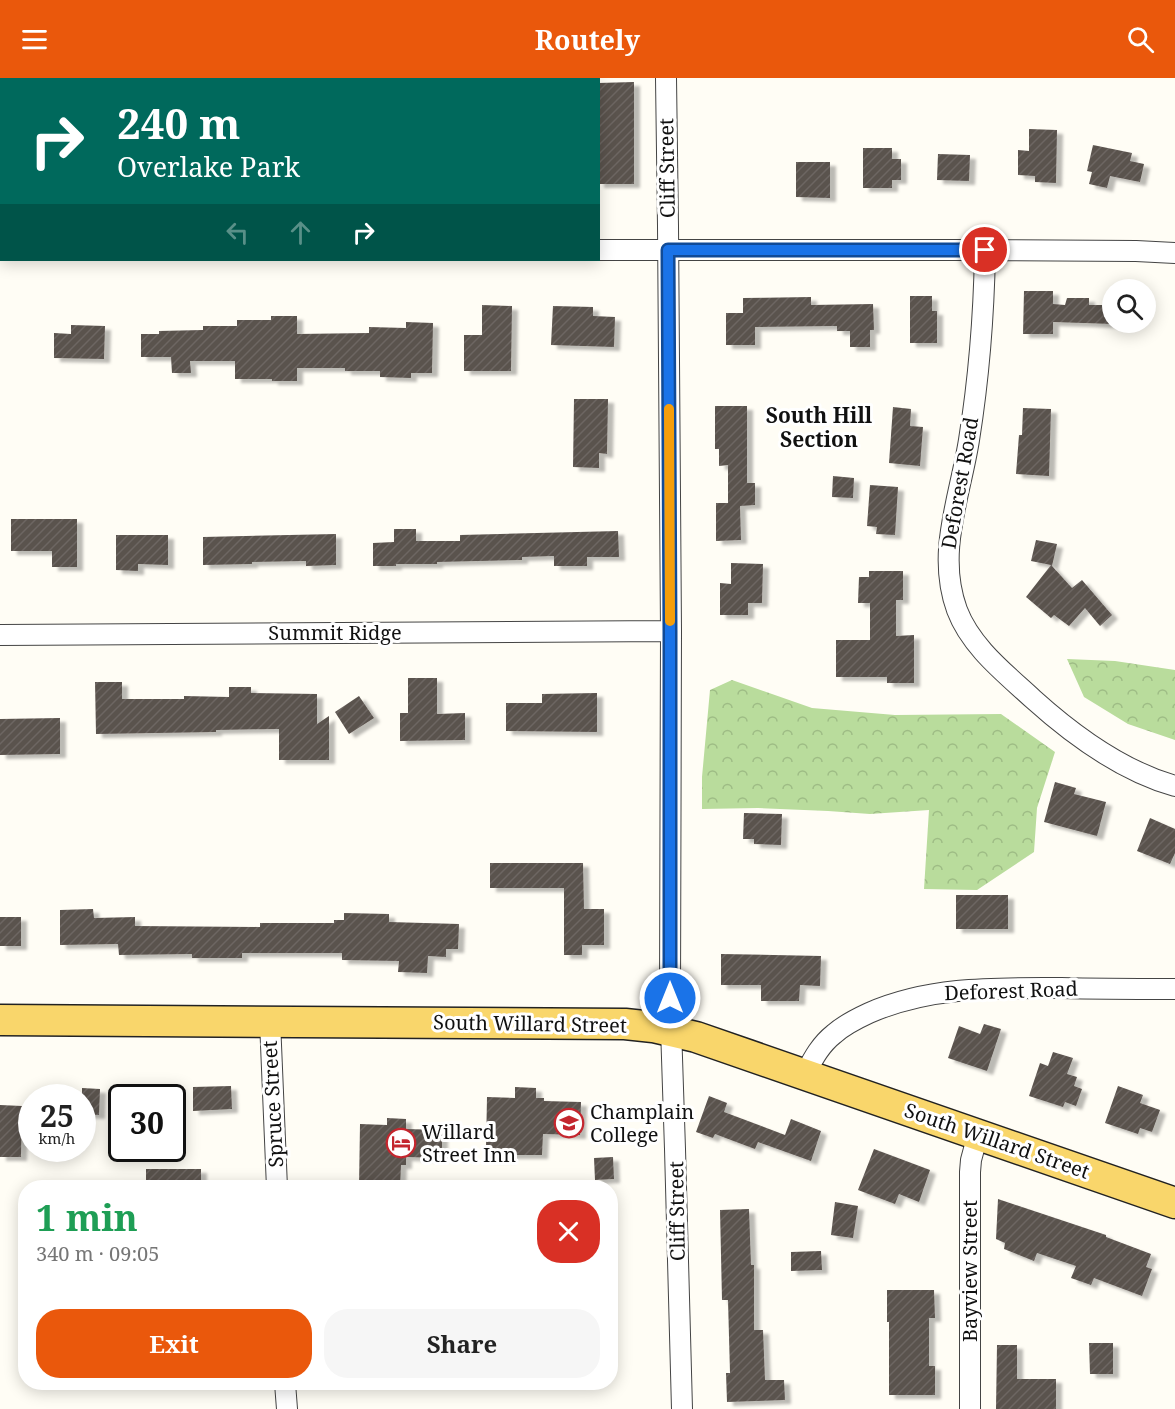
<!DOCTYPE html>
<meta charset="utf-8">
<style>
body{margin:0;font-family:"Noto Serif",serif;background:#f6f6f6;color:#222;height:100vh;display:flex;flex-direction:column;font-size:22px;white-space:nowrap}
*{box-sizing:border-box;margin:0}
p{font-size:20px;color:#767676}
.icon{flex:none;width:33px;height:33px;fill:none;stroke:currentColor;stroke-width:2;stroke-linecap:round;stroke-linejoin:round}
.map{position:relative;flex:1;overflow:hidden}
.drawer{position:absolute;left:18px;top:1102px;width:600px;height:210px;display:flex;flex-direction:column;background:#fff;border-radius:24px;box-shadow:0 3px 15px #0003}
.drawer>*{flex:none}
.hud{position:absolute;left:0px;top:0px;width:600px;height:183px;box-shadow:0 3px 15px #0003;background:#00695c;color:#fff;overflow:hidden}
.tools{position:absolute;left:1102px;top:201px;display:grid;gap:12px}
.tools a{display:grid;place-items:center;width:54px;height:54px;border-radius:50%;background:#fff;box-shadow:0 3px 15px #0003;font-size:30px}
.speed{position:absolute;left:18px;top:1006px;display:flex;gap:12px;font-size:30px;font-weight:700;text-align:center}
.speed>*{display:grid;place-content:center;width:78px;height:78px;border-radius:50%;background:#fff;box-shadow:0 3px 15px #0003;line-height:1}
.speed small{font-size:15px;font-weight:400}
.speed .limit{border:3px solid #111;border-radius:9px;background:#fff;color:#111}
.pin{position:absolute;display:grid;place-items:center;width:51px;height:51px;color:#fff;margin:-26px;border:3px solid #fff;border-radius:50%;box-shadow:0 2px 6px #0007}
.me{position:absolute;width:66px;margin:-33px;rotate:0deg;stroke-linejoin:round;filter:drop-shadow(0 0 4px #0008)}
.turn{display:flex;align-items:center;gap:21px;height:126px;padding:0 18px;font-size:27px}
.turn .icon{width:78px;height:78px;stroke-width:2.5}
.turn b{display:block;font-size:42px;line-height:51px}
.lanes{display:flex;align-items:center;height:57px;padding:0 18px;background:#0003;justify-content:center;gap:30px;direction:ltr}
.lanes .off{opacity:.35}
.round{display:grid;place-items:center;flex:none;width:63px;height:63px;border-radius:24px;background:#f6f6f6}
.headline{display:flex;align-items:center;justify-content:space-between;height:102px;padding:0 18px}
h1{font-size:36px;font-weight:700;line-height:45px;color:#1e9e55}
.cta{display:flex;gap:12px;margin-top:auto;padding:12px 18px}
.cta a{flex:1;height:69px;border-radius:24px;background:#ea580c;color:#fff;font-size:24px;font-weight:700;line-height:69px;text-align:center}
.cta a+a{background:#f6f6f6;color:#222}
header{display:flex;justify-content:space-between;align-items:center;height:78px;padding:0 18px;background:#ea580c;color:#fff;font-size:27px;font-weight:700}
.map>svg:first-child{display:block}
.forest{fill:url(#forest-crowns)}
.building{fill:url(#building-hatch);filter:url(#shadow)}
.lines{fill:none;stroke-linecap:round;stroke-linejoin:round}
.minor-casing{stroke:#444;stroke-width:22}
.primary-casing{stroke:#222;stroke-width:33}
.minor{stroke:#fff;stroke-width:20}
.primary{stroke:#f9d66b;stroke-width:30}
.route-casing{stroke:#114b97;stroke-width:15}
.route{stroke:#1a73e8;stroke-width:10}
.slow{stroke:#f59e0b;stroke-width:10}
.labels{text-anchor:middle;stroke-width:6;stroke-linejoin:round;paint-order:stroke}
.street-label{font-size:20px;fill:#111;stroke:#fff}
.poi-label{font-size:20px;fill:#111;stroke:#fff;text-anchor:start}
.neighbourhood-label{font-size:21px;font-weight:bold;fill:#111;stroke:#fff}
</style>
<header><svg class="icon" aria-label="menu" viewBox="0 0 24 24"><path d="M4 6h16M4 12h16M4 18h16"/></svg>Routely<svg class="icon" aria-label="search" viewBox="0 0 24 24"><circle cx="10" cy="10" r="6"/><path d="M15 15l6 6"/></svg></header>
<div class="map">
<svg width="1175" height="1331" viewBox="0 0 1175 1331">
<defs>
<pattern id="forest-crowns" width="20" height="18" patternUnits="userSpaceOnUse" patternTransform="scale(1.5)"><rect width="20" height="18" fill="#b9dc9c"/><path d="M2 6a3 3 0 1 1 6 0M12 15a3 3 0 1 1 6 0" fill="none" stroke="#9ebc85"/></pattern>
<pattern id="building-hatch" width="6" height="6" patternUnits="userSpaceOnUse" patternTransform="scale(1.5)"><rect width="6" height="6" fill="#5a524d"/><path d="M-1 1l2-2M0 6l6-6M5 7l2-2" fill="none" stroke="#6d6662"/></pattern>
<filter id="shadow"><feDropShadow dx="6" dy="4" stdDeviation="1.5" flood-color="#0004"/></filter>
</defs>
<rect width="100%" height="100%" fill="#fffdf5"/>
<path class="forest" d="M1067,581L1115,583L1175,592V662L1128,646L1084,619Z
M732,602L812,630L895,637L1001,636L1055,674L1037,730L1034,774L977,812L924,811L929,732L870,736L828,733L758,730L702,731V699L710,612Z"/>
<path class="building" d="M634,4V106H598V5Z
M1029,51L1057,52L1056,105L1035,104V98L1018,97V72L1029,73Z
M1093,67L1132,75L1130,83L1144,86L1140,104L1110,98L1107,110L1089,106L1092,94L1087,93Z
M863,70H892V81H901V102H892V110H863Z
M938,76L970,77L969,103L937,102Z
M796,84H830V120L796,119Z
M1024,213H1053V226L1065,227L1067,220H1089V227H1113V246L1053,244V256H1023Z
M910,218H932V233H937V265H910Z
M811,219V227L873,226L874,252H870V269H850V253H837V248L755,249V267H726V235H743V220Z
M482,227L512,228L511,293H464V257H482Z
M553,228L593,229V238L615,239L614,269L551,267Z
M271,238H297V256L369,255V249L406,250V244L433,245L432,295H411V300L380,299V293H345V290H297V303H272V301H235V283H190L191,295H172L171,279H141V256H159V253L203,252V248H237V242H271Z
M71,247L105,248L104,281L54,280V255L71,256Z
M574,321H608L607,376L599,375V390L573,389Z
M715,328H747V405H755V427L740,428L741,462L716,463V425H728V387L719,388V371H715Z
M893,329L911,331L910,348L923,349L920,388L889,385Z
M1023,330L1051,331L1049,398L1016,396L1019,357H1022Z
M833,398L854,400L853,420L832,419Z
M870,407L898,409L895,457L876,456L877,449L867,448Z
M11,441H77V489H52V473H11Z
M394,451H416V463H460V457L618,453L619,479H587V488H554V478L522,479V482L437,484V486H396V488H373V465L394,464Z
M336,456V487L306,488V483L252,484V486L203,487V459Z
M116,457H168V487L138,486V493L116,492Z
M1036,462L1057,466L1052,488L1072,510L1082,502L1112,537L1100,548L1085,530L1069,548L1054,537L1051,540L1026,519L1051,487L1031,483Z
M731,485L763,486L762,525H748V537H720V505L731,506Z
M869,493H903V522H896V558L914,557V605H887V599H836V562H870V525H858L859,499H869Z
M408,600H437V636L465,635V662L400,663V635H408Z
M95,604H122V621H184V618L229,619V609H251V615L317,616V646L329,638V682H279V651L216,652V654L96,656Z
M597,615V654L506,653V625H542V616Z
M359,618L374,640L349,656L335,634Z
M60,640V676L0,677V641Z
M1055,704L1076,710L1074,716L1106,724L1097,758L1044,744Z
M744,735L782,736L781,767L754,766V761H743Z
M1150,740L1175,751V775L1170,786L1137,773Z
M490,785H583L584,831H604V867H582V877H564V810H490Z
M956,817H1008V851H956Z
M93,831L94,840L135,839V848L260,849V845H334V842H344V835L389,836V844L459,846L458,871H446V879L428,878L427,895L398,894L399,883L342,882V875H242V880H192V876L119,877L118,866L60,867V832Z
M0,839H21V868H0Z
M721,876L821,878L820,908L800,907L799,923H761V907H721Z
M984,946L1001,951L987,993L948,980L959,948L980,956Z
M1053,974L1073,980L1067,996L1077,999L1074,1008L1082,1011L1076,1028L1065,1024L1063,1029L1029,1018L1040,985L1048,988Z
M231,1008L232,1031L193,1033V1009Z
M1118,1008L1143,1017L1140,1025L1160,1032L1152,1054L1140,1050L1138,1056L1105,1045Z
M515,1009L536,1010V1020H544V1023L581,1024L580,1057L543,1056L542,1077H510V1081H489V1070H486L487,1019L515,1020Z
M82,1010L100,1011L99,1037L82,1036Z
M709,1018L727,1025L724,1034L785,1057L791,1041L821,1053L811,1083L758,1064L755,1071L715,1056L713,1060L696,1054Z
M0,1027L22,1028L21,1079H0Z
M387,1040L406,1041V1051L442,1052V1080L406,1079V1087H401L400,1110H359L360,1046L387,1047Z
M874,1071L930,1092L919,1124L899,1116L895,1126L858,1112Z
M613,1079L614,1101L595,1102L594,1080Z
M146,1091H201V1110H146Z
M998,1121L1106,1157V1159L1151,1176L1146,1189L1152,1191L1142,1218L1094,1200L1091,1207L1071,1200L1076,1188L1037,1175L1034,1183L1004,1171L1005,1165L996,1161Z
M835,1124L858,1128L853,1160L831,1157Z
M749,1131L751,1187H754V1252H763L765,1302H784L785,1322L727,1324L726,1295H730L728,1222H722L720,1132Z
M821,1173L822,1192L791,1193V1174Z
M887,1212H934L935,1240H929V1288H935V1317H889V1244H887Z
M1089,1265H1113V1296H1090Z
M997,1267H1017V1301H1056V1331H996Z"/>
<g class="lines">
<g class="minor-casing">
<path id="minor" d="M666,0L668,148L671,553L670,919L675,1071L682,1331
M0,171H2
M598,172H985L1136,173L1175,175
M985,172C984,236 979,299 969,362C960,419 936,475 957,532C971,569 1005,595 1033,621C1074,658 1122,693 1175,708
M0,557L671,553
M270,943L277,1110
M805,996C813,981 820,967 834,956C844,947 856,941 869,935C930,908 996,910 1061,910C1099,911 1137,911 1175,911
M285,1305L287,1331
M970,1331V1094L971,1082L978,1056"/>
</g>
<g class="primary-casing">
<path id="primary" d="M0,942L625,946L653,949L696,959L1175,1125"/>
</g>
<use href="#minor" class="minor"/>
<use href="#primary" class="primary"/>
</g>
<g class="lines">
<g class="route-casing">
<path id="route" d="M670,920V553L668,172H985"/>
</g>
<use href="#route" class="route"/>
<path class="slow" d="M669,331L670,543"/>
</g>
<defs>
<g id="university-ring" transform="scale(1.5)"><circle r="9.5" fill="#fff" stroke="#c4262e" stroke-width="1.5"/><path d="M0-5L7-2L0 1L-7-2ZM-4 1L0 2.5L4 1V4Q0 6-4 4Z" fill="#c4262e"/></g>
<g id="hotel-ring" transform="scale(1.5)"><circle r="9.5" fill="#fff" stroke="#c4262e" stroke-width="1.5"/><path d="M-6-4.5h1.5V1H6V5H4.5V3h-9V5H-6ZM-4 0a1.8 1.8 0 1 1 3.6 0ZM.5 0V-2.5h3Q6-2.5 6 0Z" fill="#c4262e"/></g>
</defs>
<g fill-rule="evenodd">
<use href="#university-ring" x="569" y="1045"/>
<use href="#hotel-ring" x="401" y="1065"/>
</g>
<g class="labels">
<g class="street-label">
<text transform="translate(667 90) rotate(-91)" y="7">Cliff Street</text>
<text transform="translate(960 405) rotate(-80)" y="7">Deforest Road</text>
<text x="335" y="562">Summit Ridge</text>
<text transform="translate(1011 913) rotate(-2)" y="7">Deforest Road</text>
<text transform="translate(530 946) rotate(1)" y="7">South Willard Street</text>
<text transform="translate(273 1026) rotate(-93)" y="7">Spruce Street</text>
<text transform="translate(997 1063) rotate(19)" y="7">South Willard Street</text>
<text transform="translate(677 1133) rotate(-91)" y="7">Cliff Street</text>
<text transform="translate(970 1193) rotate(-90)" y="7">Bayview Street</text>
</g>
<g class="poi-label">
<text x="590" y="1041">Champlain<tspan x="590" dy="23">College</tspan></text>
<text x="422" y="1061">Willard<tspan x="422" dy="23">Street Inn</tspan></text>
</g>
<g class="neighbourhood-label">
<text x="819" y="345">South Hill<tspan x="819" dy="24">Section</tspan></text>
</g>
</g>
</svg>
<div class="tools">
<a><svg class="icon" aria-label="search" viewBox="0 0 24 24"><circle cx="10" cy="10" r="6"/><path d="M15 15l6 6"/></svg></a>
</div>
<div class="speed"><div>25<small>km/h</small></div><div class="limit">30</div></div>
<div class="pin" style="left:985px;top:172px;background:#d93025"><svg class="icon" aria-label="arrive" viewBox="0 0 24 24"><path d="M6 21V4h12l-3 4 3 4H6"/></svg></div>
<svg class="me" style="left:670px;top:920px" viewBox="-20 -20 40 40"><circle r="17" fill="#1a73e8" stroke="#fff" stroke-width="3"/><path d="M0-11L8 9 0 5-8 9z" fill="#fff"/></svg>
<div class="hud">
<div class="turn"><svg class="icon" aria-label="right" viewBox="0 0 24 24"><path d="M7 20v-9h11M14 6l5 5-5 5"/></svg><div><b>240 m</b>Overlake Park</div></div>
<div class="lanes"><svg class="icon off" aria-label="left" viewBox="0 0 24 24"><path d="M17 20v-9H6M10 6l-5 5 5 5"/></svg><svg class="icon off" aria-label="ahead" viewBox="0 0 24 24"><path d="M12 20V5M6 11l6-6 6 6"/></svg><svg class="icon" aria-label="right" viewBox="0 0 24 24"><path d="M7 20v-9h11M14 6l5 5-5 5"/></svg></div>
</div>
<section class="drawer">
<div class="headline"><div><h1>1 min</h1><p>340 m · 09:05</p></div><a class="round" style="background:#d93025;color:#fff"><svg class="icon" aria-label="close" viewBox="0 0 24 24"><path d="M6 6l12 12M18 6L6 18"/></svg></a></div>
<div class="cta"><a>Exit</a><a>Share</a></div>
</section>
</div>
